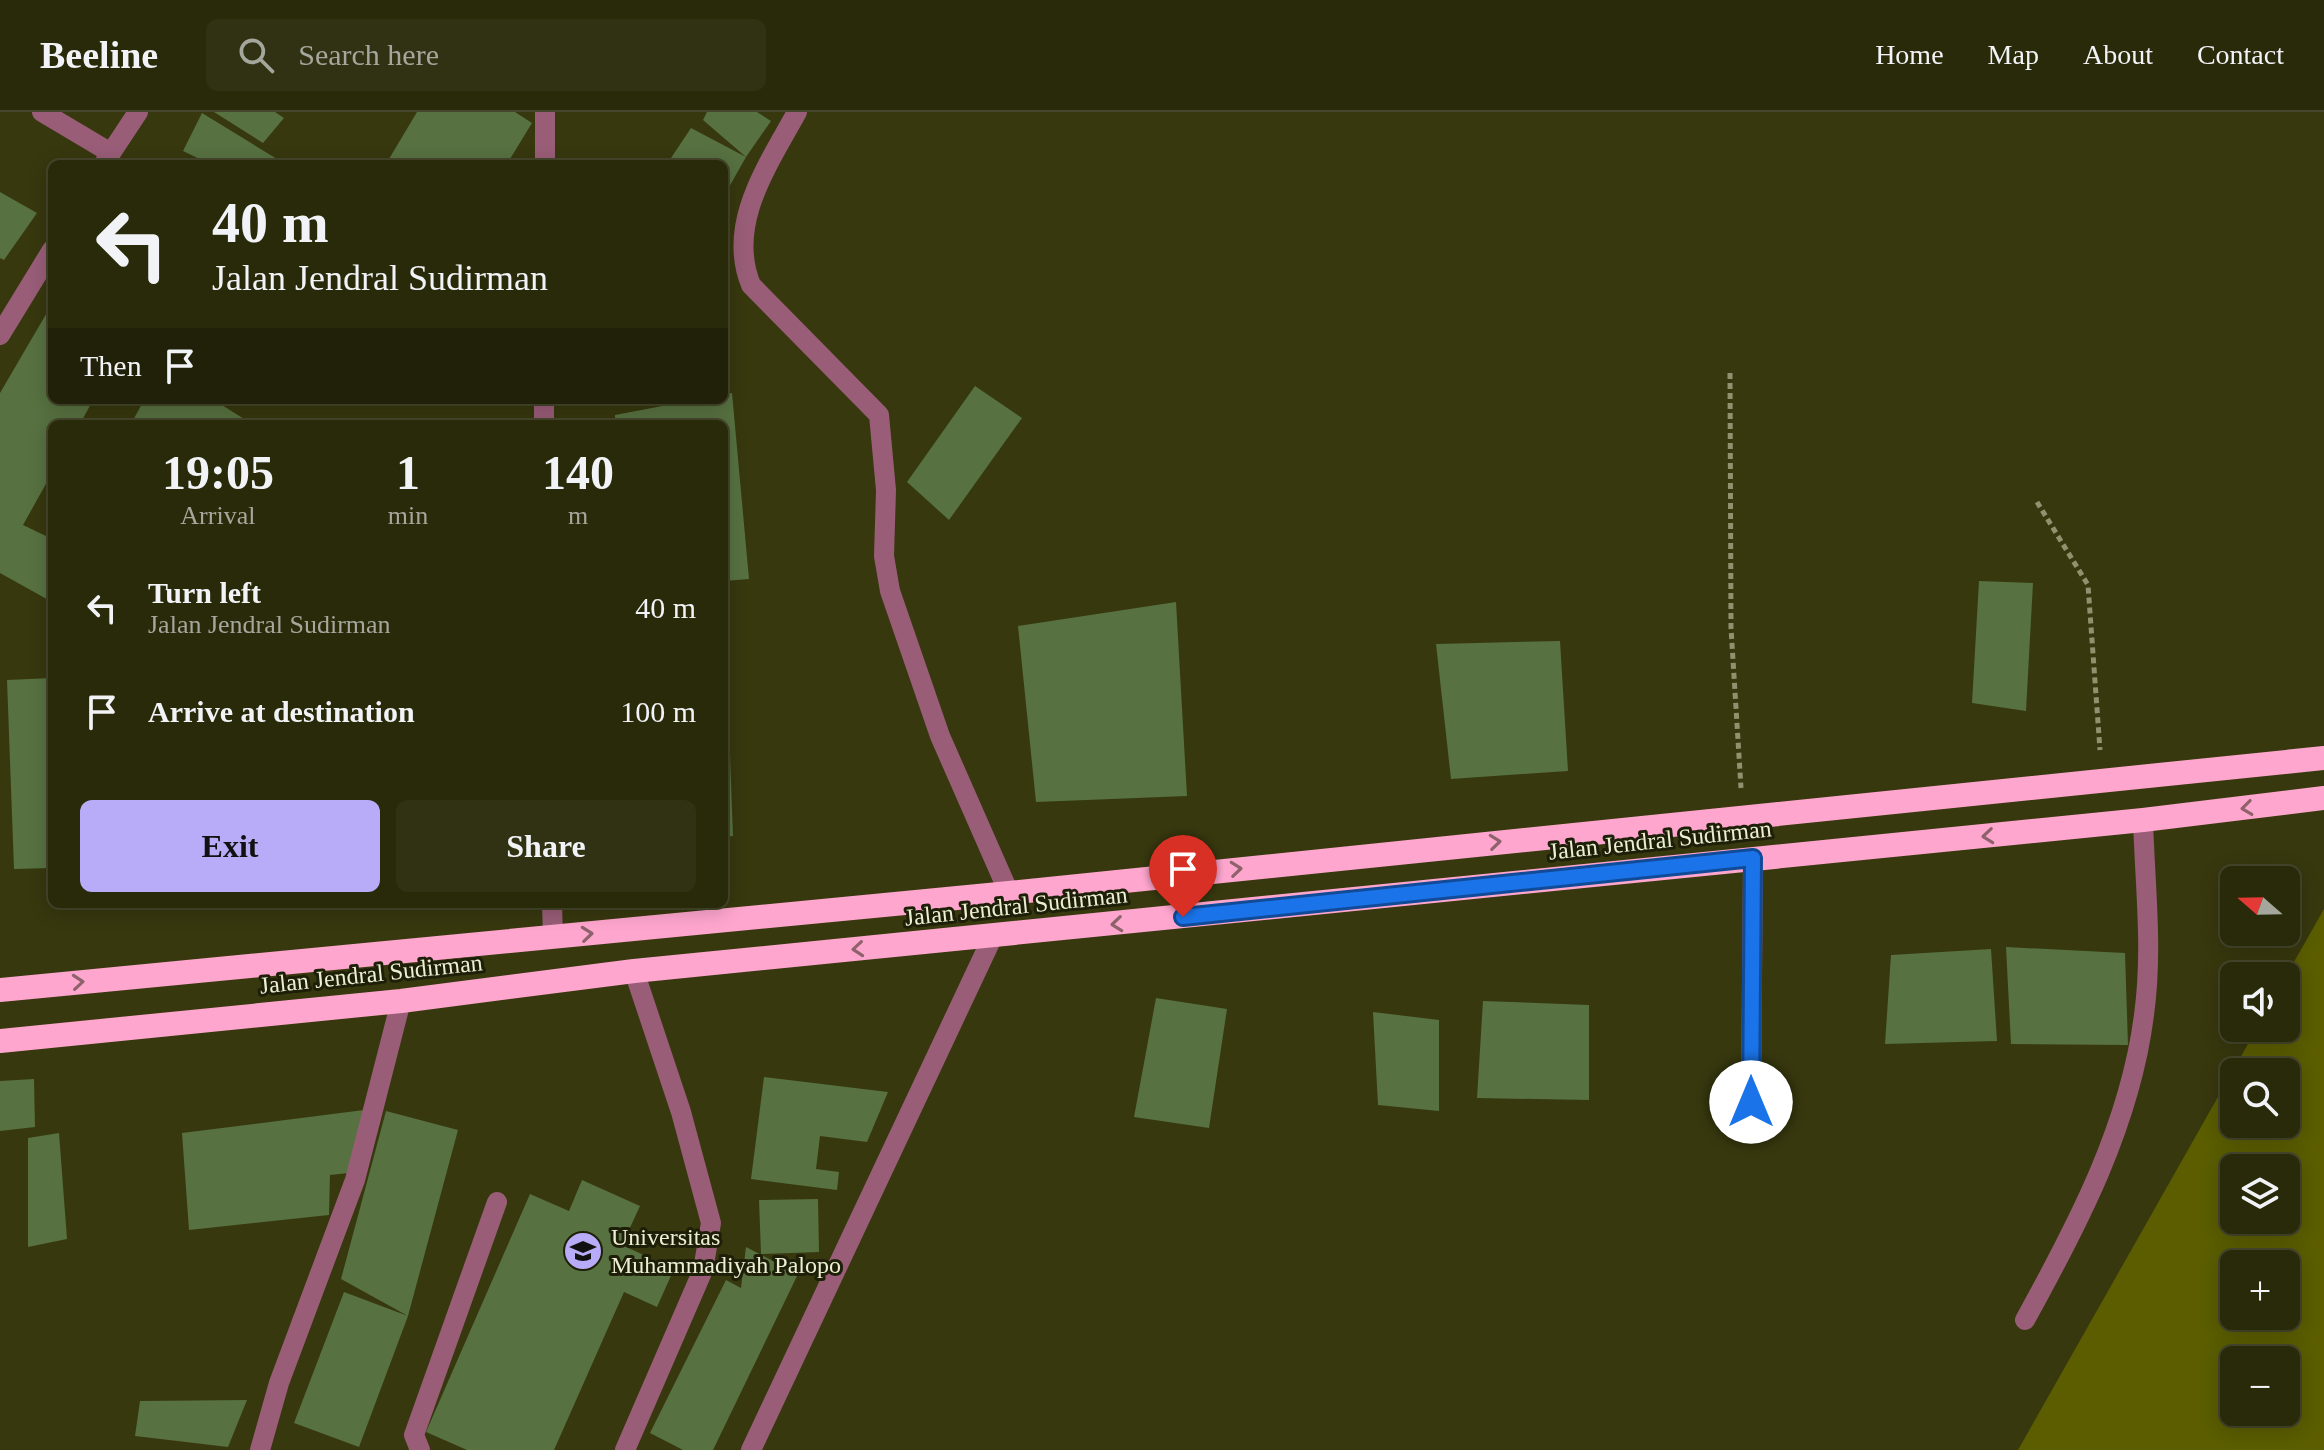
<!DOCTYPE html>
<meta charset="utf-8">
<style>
body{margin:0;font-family:"Times New Roman",serif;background:#313213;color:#f1f3f6;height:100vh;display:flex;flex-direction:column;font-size:30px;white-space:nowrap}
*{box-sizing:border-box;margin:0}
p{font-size:26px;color:#a5a79c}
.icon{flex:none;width:44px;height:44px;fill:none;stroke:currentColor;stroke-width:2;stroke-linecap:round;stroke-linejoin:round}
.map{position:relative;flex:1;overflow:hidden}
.side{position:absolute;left:48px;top:308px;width:680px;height:488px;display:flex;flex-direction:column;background:#292a0a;border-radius:12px;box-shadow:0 4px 20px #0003,0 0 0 2px #45462b}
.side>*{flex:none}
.hud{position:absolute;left:48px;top:48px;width:680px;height:244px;border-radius:12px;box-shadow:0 4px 20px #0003,0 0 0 2px #45462b;background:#292a0a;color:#f1f3f6;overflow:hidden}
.needle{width:52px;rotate:290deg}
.fabs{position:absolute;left:2220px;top:754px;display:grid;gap:16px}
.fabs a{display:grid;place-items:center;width:80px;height:80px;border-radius:12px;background:#292a0a;box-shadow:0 4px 20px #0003,0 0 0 2px #45462b;font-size:40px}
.pin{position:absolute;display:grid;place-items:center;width:68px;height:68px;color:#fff;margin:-82px -34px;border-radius:50% 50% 50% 0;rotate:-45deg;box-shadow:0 0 8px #0007}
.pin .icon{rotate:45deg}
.me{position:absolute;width:88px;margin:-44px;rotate:0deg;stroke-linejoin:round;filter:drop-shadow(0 0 6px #0008)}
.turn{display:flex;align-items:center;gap:28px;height:168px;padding:0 32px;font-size:36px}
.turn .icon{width:104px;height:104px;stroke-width:2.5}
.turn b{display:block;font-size:56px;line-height:68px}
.then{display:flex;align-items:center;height:76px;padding:0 32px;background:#0003;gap:16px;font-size:30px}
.eta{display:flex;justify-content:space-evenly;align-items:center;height:136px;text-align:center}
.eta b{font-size:48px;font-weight:600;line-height:56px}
.action{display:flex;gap:16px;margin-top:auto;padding:16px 32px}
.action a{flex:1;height:92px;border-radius:12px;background:#b8abf7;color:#111;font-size:32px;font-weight:600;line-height:92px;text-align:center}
.action a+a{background:#313213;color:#f1f3f6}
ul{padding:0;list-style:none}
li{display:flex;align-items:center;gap:24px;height:104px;padding:0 32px}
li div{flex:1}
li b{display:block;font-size:30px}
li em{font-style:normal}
header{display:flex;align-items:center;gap:48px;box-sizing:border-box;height:112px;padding:0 40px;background:#292a0a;border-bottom:2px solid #45462b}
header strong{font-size:38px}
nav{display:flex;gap:44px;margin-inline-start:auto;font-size:28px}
.search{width:560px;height:72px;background:#313213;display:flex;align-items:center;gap:20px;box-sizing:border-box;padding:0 28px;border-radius:12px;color:#a5a79c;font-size:30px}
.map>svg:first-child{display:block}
.green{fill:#5b5d00;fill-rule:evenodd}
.building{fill:#577141}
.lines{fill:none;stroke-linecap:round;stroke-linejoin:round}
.path{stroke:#90926f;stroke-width:5;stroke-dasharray:6 4;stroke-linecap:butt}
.minor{stroke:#995d78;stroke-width:20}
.highway{stroke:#ffa6ce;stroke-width:24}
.oneway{stroke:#8e626b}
.route-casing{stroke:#114b97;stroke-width:20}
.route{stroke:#1a73e8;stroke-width:14}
.labels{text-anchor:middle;stroke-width:6;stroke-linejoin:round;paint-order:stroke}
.street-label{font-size:24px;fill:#ecefd2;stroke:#1e1f08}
.poi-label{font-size:24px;fill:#ecefd2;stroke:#1e1f08;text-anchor:start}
</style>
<header>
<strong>Beeline</strong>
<div class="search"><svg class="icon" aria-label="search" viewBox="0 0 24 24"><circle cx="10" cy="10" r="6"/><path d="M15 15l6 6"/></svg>Search here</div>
<nav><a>Home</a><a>Map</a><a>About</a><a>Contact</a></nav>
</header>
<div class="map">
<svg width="2324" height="1338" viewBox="0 0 2324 1338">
<rect width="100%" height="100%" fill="#37380e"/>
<path class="green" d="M2324,797V1338H2018L2257,916H2286V864ZM2234,960H2286V1012H2234ZM2234,1056H2286V1108H2234ZM2286,1152V1204H2234V1152ZM2286,1248V1300H2234V1248Z"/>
<path class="building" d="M214,0H275L284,6L263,31Z
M417,0H515L532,11L507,52H386Z
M707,0H757L771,9L746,45L703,8Z
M202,1L277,47L275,52H210L183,39Z
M691,16L746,45L724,84V52H667Z
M0,80L37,101L4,148L0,146Z
M52,192V288H93L80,312H52V361L23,413L46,424L52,416V490L0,461V281Z
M975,274L1022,306L949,408L907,370Z
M732,281L749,467L724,469V312H615V303L694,288H724V282Z
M144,288H214L252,312H131Z
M1979,469L2033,471L2026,599L1972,591Z
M1176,490L1187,684L1036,690L1018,514Z
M1560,529L1568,659L1451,667L1436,532Z
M52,566V756L14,757L7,568Z
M724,616H729L733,724L724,725Z
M2006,835L2125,841L2128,933L2011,932Z
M1991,837L1997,929L1885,932L1891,843Z
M1156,886L1227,897L1209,1016L1134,1005Z
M1483,889L1589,893V988L1477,986Z
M1373,900L1439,908V999L1378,993Z
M764,965L888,980L867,1030L820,1024L816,1057L839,1060L837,1078L751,1067Z
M34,967L35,1015L0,1019V969Z
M364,998L349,1061L330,1063L329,1103L189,1118L182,1021Z
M386,999L458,1018L408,1204L359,1335L294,1311L344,1180L408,1204L341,1167Z
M59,1021L67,1127L28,1135V1026Z
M582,1068L640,1094L622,1133L674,1157L657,1195L624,1180L554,1338H467L426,1320L530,1082L569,1099Z
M818,1087L819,1140L761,1142L759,1088Z
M746,1135L798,1162L713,1338H683L650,1321L726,1168L741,1176Z
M247,1288L228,1335L135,1324L140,1289Z"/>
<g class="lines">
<path class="path" d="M1730,261L1731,516L1741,676
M2037,390L2088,473L2100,638"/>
<path class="minor" d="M42,0L111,41
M545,0V52
M797,0C768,53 726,112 751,173L879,303L886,378L884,444L890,479L940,624L1009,781
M105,50L138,0
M0,223L52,138
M544,312V288
M552,792L553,825
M1751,990L1753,746
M2025,1208C2078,1112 2130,1013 2144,903C2153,838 2145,774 2143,708
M260,1338L279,1271L355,1068L401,889
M420,1338L414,1323L497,1090
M625,1338L703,1158L711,1111L681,1000L634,859
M751,1338L993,824"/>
<path class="highway" d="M0,878L1009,781L2324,646
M0,929L401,889L634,859L2143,708L2324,686"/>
</g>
<defs><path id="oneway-chevron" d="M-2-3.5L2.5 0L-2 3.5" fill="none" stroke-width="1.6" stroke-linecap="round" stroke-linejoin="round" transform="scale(2)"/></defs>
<g class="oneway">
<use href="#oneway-chevron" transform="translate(2247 696) rotate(173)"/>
<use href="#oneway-chevron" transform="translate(1988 724) rotate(174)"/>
<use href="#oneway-chevron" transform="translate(1495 730) rotate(-6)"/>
<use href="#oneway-chevron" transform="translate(1236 757) rotate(-6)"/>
<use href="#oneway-chevron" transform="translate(1117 812) rotate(174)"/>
<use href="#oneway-chevron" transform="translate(587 822) rotate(-6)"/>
<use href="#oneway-chevron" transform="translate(858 837) rotate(175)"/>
<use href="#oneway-chevron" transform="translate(78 870) rotate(-5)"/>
</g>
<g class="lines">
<g class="route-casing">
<path id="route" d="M1183,805L1753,746L1751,990"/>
</g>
<use href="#route" class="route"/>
</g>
<defs>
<g id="university-disc" transform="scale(2)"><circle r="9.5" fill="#b8abf7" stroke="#1e1f08"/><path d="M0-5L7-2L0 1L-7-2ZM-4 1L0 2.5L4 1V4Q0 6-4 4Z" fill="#111"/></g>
</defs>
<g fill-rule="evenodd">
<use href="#university-disc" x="583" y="1139"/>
</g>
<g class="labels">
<g class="street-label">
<text transform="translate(1660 728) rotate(-6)" y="8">Jalan Jendral Sudirman</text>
<text transform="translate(1016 794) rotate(-6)" y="8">Jalan Jendral Sudirman</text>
<text transform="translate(371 862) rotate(-6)" y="8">Jalan Jendral Sudirman</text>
</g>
<g class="poi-label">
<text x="611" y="1133">Universitas<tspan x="611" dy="28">Muhammadiyah Palopo</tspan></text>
</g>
</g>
</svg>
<div class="fabs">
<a><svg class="needle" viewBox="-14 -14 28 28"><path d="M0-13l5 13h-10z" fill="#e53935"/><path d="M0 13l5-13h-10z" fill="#a5a79c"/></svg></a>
<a><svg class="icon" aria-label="sound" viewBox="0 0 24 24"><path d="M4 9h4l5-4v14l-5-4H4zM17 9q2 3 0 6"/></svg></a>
<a><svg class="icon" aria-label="search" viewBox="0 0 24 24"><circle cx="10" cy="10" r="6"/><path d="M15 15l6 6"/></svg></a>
<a><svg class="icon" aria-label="layers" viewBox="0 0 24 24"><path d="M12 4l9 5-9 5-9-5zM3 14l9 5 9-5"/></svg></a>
<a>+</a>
<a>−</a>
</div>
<div class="pin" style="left:1183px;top:805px;background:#d93025"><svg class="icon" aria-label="arrive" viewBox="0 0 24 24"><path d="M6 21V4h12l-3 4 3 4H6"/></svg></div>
<svg class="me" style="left:1751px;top:990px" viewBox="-20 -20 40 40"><circle r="19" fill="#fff"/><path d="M0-13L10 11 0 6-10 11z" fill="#1a73e8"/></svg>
<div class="hud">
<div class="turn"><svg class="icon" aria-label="left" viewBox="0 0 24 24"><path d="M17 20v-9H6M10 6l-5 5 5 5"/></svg><div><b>40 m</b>Jalan Jendral Sudirman</div></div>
<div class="then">Then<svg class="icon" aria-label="arrive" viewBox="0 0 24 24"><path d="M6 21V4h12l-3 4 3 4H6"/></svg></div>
</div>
<section class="side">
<div class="eta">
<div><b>19:05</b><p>Arrival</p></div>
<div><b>1</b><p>min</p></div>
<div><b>140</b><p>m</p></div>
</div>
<ul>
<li><svg class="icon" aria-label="left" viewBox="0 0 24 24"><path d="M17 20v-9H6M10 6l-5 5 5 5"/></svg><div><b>Turn left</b><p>Jalan Jendral Sudirman</p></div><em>40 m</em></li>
<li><svg class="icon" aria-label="arrive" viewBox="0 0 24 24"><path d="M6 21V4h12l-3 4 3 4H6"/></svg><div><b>Arrive at destination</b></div><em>100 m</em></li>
</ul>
<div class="action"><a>Exit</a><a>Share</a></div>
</section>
</div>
